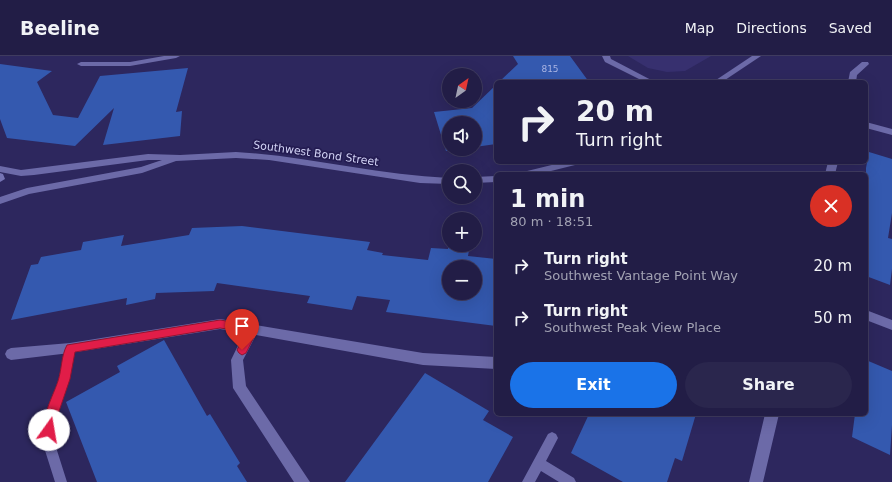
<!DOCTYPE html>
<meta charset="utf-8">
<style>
body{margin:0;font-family:"DejaVu Sans",sans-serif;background:#2a264d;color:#f1f3f6;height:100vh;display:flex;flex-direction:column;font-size:15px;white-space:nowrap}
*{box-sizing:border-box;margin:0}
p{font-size:13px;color:#a2a2b3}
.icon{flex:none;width:22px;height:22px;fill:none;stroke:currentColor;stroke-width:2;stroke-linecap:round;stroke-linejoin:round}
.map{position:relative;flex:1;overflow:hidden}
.panel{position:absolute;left:494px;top:116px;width:374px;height:244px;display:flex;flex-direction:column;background:#221d46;border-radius:6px;box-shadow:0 4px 16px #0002,0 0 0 1px #3f3b5f}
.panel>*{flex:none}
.guide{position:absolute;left:494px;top:24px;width:374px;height:84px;border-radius:6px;box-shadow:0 4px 16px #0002,0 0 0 1px #3f3b5f;background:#221d46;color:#f1f3f6;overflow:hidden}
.needle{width:26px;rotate:33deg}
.tools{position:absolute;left:442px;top:12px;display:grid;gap:8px}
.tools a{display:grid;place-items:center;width:40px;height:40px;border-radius:50%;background:#221d46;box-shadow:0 4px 16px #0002,0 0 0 1px #3f3b5f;font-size:20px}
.pin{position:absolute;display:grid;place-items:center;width:34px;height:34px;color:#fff;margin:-41px -17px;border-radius:50% 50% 50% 0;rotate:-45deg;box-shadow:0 0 4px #0007}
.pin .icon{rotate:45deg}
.me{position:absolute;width:44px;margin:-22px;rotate:13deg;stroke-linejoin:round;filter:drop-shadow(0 0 3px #0008)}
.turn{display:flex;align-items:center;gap:14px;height:84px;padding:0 16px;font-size:18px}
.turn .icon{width:52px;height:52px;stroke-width:2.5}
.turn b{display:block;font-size:28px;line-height:34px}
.round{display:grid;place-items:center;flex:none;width:42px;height:42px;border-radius:21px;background:#2a264d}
.head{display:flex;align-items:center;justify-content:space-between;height:68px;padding:0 16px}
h1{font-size:24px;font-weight:800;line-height:30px}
.action{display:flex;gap:8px;margin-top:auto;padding:8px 16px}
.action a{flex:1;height:46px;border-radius:24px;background:#1a73e8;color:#fff;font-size:16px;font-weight:800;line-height:46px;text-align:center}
.action a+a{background:#2a264d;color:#f1f3f6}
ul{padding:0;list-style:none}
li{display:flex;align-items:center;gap:12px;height:52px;padding:0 16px}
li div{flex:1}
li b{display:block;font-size:15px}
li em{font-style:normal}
header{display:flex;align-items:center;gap:24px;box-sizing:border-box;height:56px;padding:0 20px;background:#221d46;border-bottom:1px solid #3f3b5f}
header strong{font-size:19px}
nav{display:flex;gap:22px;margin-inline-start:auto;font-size:14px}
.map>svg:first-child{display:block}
.built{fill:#37306f}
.building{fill:#3459af;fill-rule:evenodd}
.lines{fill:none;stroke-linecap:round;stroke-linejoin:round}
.service{fill:#6c6aa8;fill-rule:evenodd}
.minor{fill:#6c6aa8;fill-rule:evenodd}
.tertiary{fill:#6c6aa8;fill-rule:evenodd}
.secondary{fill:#7573b4;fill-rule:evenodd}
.route{fill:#e11d48;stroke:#92132f}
.labels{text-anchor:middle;stroke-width:3.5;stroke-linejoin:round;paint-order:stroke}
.number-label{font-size:9px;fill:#abb5e4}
.street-label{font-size:11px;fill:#d3d4f6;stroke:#241c52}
</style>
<header>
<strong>Beeline</strong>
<nav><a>Map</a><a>Directions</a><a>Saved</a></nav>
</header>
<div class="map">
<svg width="892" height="426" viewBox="0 0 892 426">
<rect width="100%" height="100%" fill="#2d275e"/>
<path class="built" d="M628,0H711L685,15L667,16L648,12Z"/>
<path class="building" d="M513,0H570L589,26H499L518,8Z
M0,8L52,15L37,26L53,59L78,62L100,20L188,12L176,56L182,55L180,80L103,89L114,52L75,90L7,82L0,63Z
M496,29V88L475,91V67H449V93H461L446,95L434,56L472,52Z
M869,96L892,103V157L888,182L892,183V213L890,229L866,220V112Z
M242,170L370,186L367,194L383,197L382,199L428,204L431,192L448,193V192L469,194L468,200L496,203V270L386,256L390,244L357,240L352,254L307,247L310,240L217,227L214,235L156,237L155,243L126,249L127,242L11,264L31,209L38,208L41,201L81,194L83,186L124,179L121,190L189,179L192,172ZM449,211H475V237H449Z
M164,284L207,360L210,358L240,407L237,410L247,426H97L66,346L120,316L117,310Z
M866,304L892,315V369L890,399L852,381L855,358H866Z
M425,317L489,355L483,364L513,381L488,426H345Z
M589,358H696L682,405L675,402L667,426H623L571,397Z"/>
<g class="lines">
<path class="service" d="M70,288L74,289L75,292L69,323L56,364L54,385L67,426H55L42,385L44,364L59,323L65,292L66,289Z
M552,376L556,378L558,382L546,405L574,422L576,426H559L541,415L535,426H522L548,378Z"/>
<path class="minor" d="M164,0H180L176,2L130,10H81L77,8L81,6H130Z
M602,0H610L611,3L655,26H645L605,6Z
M862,6H868L869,8L857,19L856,26H848L850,16Z
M866,66L892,73V79L866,72Z
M828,106H838L835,118H825Z
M866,254L892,264V274L866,264Z
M220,263L423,297L496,301V313L423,309L256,279L243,304L246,330L310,426H294L233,332L231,304L244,277L220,273L70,297L11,304L7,302L5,298L7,294L11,292L70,287Z
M765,358H779L763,426H749Z"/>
<path class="tertiary" d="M752,0H761L722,26H713Z
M236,96C307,100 377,119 449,122V128L420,127L269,104L236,102L176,105L142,117L29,138L0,148V141L27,132L141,111L162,104H148L34,119L21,120L0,116V110L21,114L148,98L180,99Z
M564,106H581L579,108L539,118H521L523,116Z
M496,120V126L475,127V121Z"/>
<path class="secondary" d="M0,117L3,118L5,123L0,126Z"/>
</g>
<path class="route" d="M220,264L257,270L258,273L246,297L242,299L239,297L237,294L246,276L220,272L75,296L70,323L56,364L53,378L49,380L45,378C39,365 54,338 58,325C62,313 61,300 67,289Z"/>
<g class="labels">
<g class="number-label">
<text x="550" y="16">815</text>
</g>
<g class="street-label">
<text transform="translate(316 97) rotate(8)" y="4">Southwest Bond Street</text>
</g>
</g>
</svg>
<div class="tools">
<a><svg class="needle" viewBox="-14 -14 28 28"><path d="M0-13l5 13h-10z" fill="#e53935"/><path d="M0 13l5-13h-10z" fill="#a2a2b3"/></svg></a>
<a><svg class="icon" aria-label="sound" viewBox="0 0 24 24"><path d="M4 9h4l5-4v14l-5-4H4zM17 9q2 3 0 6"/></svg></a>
<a><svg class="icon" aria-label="search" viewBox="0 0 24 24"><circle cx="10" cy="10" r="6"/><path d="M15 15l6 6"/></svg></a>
<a>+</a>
<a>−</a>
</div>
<div class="pin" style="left:242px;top:294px;background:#d93025"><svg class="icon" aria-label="arrive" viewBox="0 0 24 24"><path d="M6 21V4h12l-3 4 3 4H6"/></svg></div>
<svg class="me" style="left:49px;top:374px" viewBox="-20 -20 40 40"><circle r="19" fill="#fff"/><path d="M0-13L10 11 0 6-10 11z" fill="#e11d48"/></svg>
<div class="guide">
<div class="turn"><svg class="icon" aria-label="right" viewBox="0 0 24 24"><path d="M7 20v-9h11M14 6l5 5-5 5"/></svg><div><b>20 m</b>Turn right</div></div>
</div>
<section class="panel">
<div class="head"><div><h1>1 min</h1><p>80 m · 18:51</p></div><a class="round" style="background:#d93025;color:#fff"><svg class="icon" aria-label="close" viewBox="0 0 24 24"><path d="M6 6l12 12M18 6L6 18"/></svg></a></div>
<ul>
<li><svg class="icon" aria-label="right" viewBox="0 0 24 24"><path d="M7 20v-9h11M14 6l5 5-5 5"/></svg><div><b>Turn right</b><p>Southwest Vantage Point Way</p></div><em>20 m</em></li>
<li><svg class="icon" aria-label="right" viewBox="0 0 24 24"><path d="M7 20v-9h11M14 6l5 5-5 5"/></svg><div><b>Turn right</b><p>Southwest Peak View Place</p></div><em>50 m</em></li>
</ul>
<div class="action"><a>Exit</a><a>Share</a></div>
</section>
</div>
